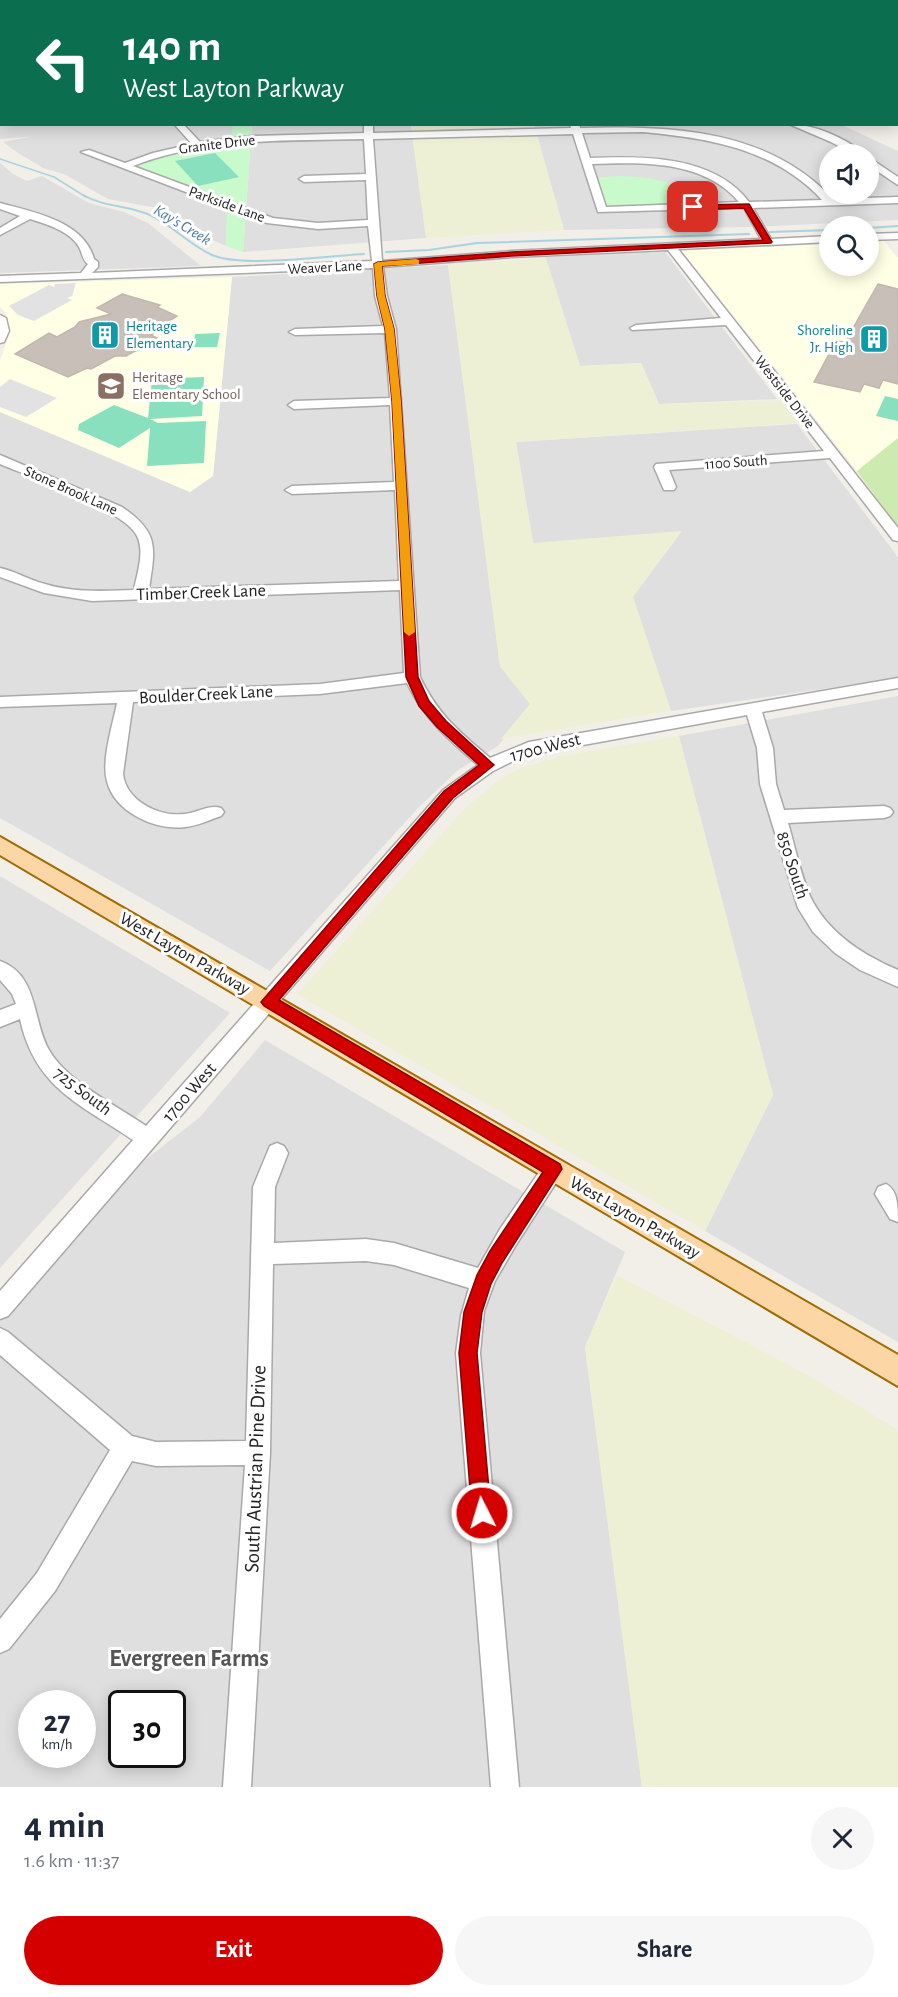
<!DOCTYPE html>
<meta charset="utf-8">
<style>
body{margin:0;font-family:"Alegreya Sans",sans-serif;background:#f6f6f7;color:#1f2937;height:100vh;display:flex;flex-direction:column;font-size:22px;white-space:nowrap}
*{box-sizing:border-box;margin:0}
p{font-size:20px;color:#747a83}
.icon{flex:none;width:33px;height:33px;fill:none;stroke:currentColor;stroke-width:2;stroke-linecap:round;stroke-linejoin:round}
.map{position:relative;height:1787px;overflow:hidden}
.panel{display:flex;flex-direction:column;background:#fff;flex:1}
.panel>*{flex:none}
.guide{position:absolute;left:0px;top:0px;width:898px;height:126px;box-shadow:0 3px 15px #0003;background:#0b6e4f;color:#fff;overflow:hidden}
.fabs{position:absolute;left:819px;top:144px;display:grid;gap:12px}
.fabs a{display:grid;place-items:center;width:60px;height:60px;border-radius:50%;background:#fff;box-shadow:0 3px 15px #0003;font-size:30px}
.speed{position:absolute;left:18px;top:1690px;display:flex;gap:12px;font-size:30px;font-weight:700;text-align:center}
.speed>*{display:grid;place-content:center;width:78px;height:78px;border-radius:50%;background:#fff;box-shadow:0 3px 15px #0003;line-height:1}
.speed small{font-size:15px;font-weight:400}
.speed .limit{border:3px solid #111;border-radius:9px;background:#fff;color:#111}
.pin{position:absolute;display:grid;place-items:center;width:51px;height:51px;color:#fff;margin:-26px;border-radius:12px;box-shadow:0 3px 9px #0006}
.me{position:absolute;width:66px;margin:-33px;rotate:355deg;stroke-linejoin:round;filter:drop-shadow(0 0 4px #0008)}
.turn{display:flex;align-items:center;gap:21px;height:126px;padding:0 24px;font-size:27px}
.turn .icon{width:78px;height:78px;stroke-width:2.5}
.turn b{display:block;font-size:42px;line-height:51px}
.round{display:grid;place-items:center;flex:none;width:63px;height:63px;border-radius:32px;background:#f6f6f7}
.overview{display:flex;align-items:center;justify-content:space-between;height:102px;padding:0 24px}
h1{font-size:36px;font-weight:700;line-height:45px}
.action{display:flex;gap:12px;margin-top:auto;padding:12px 24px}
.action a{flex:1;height:69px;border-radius:36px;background:#d40000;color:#fff;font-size:24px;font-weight:700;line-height:69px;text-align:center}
.action a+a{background:#f6f6f7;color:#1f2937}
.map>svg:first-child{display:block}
.residential{fill:#e0dfdf;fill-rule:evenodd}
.education{fill:#ffffe5}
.farmland{fill:#eef0d5}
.grass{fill:#cdebb0}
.park{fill:#c8facc}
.pitch{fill:#88e0be}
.parking{fill:#e2e2e2}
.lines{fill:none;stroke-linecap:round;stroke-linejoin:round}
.stream-far1{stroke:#aad3df;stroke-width:1.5}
.stream{stroke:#aad3df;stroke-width:2}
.building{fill:#c7bfb8;stroke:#c4b6ab;stroke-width:1.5}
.minor-casing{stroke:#a9a9a9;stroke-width:3}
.major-casing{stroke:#a06b00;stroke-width:4}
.highway-casing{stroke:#dc2a67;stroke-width:2}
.minor{fill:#fff;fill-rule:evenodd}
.major{fill:#fcd6a4;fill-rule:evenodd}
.highway{fill:#e892a2;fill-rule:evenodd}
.route{fill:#d40000;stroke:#8a0000;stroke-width:1.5}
.slow{fill:#f59e0b}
.labels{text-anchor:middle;stroke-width:6;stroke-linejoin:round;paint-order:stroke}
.far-street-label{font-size:15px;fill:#222;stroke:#fff}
.far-culture-label{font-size:15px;fill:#0d838f;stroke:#fff;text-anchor:start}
.far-education-label{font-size:15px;fill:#785e54;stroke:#fff;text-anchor:start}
.far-water-label{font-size:16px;font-style:italic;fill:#4a7aab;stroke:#fff}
.street-label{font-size:18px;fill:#222;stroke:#fff}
.near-street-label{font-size:21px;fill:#222;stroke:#fff}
.near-neighbourhood-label{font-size:24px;font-weight:bold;fill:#555;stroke:#fff}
</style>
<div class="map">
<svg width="898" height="1787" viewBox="0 0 898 1787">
<rect width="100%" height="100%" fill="#f2efe9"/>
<path class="residential" d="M0,0H294V1L2,2L0,9Z
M491,0H811L813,1H492Z
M0,88L2,124L233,125L226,246L188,229L163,209L108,199L64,174L43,168L18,153L3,142L29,137L0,139Z
M252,125H411L426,238L243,252Z
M534,125H842L898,151V220L750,227L564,230ZM830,154H868V194H830Z
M0,163L13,174L27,181L42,176L89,203L124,212L148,223L201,266L0,273Z
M665,252L777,399L659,404L641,363L580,366L545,257Z
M448,265L500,666L530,704L498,746L458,770L418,808L270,971L0,818V412L190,492L213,476L232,277Z
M797,424L898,557V678L671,711L633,597L533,543L516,442Z
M898,696V1342L705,1231L773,1095L679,736Z
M0,876L230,1013L0,1268Z
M265,1040L625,1252L585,1347L642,1787H0V1321L145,1160L200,1117ZM32,1704H82V1755H32ZM122,1704H172V1755H122Z"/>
<path class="education" d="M884,241L898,258V438L857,471L682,251L829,244L830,266H868L869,242Z
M232,277L213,476L190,492L0,412V361L9,335L5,312L0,307V284Z"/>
<path class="farmland" d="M411,125H534L564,230L426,238Z
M546,258L580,366L641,363L659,404L782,400L800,423L516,442L533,543L682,531L633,597L671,711L501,739L530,704L500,666L448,264Z
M679,736L773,1095L705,1231L297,994L465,808L499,780L519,769L560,756Z
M617,1275L810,1376L898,1430V1787H642L585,1347Z"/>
<path class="grass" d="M898,438V524H895L857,471Z"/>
<path class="park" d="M233,125H252L243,252L226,246L227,203L132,167L175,152L232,142Z
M620,176C651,177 680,180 702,205L605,208L596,178Z"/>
<path class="pitch" d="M215,153L239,177L198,186L175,161Z
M220,333L217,347H193L195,334Z
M204,377L202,416L150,419L158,423L206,421L204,463L147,466L150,428L119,448L78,430L79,424L114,405L148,418L152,379Z
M885,396L898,399V421L876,416Z"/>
<path class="parking" d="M76,283L72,296L67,298L72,300L34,321L18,315L9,306L49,285L54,287L55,284Z
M10,379L57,398L26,417L0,407V387Z"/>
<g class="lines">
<path class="stream-far1" d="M0,159L54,177L86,197"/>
<path class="stream" d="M83,195C105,208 132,205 154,217C174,227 191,246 212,255C242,268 328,256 364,254
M868,228L898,226
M770,232L830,230
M386,252L429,250L477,243L749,234"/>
</g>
<path class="building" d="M878,284L898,289V384L883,380L879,388L864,384L860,392L814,382L836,341L845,342Z
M122,294L160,305L157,307L177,316L169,321L172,322L151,335L157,338L147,344L155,347L135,351L126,356H115L91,369L87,368L68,377L15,354L49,333L57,337L75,327L79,322L111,314L97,308Z"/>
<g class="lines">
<g class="minor-casing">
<path id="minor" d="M125,0H133V2H125Z
M211,0H219V2H211Z
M525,0H533V2H525Z
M731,0H775L729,2Z
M174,124H183L200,142L252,136L364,133V124H373V133L571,128L570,124H579L580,128C671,126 766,128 833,199L898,197V203L753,208L771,239L830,236V242L678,249L898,528V541L893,540L830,458L669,470L676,487L674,490H664L654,467L656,464L824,451L726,325L632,330L630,328L636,325L721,318L668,250L512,257L383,267L387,296L396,329L420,677C438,715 459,731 490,758L529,742L898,678V688L762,712L773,748L776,784L784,810L884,806L890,808L893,812L890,816L884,818L788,823C795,846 802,882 813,902C831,935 865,956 898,970V987L860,970L835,953L813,932L798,908L760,784L757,748L747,715L523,756L493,771L455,798L8,1316L0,1319V1291L133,1140C80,1104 35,1088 20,1019L0,1027V1010L16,1004L12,994L0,980V961C39,975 32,1021 49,1050C67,1082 116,1105 146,1126L443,790L478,765C449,740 423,718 407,683L320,694L133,702L123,774C126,801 159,817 184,814C197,813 209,804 221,808L224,812L221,816C209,820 197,826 185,827C156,831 114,812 107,781C101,760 113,724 117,703L0,707V697L320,684L404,673L400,590L92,601L44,593L0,577V568C15,571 29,580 45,584C74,593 104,591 134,590C137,573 145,552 137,536C125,510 28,476 0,464V455L122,507C160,533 155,548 149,589L399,581L395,490L292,494L285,490L292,486L394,482L390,405L294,409L288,405L294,401L390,398L385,333L295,335L289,332L295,329L383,326L375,296L373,268L0,282V276L81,273L88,264C82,260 83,254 79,247C70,231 46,224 30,219L0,235V228L20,216L0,209V203C33,212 84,221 94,259L98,262V267L92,273L372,261L368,226L318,229L267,223L81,152L89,150L125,163L153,153L192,144ZM643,132C709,138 775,149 822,200L749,202C714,155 643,156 590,158L582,133ZM573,134L598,212L744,208L761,239L512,251L382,261L373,139ZM364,139L366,174L304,176L299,179L304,182L366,180L368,220L318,223L273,218L133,166C207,137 286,141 364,139ZM592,164C642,162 704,160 739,202L606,207Z
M789,124C813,124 846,138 864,154H853L831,142Z
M868,157L898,177V185L868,165Z
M898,233V239L868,240V234Z
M0,315L6,318L9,331L4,342L0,343Z
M277,1143L284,1146L288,1153L275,1187L274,1243L366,1239L394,1243L478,1268L500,1229L546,1162L554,1159L562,1162L565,1169L516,1245L495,1281L484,1311L480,1353L519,1787H491L456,1353L461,1316L469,1288L394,1265L366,1261L273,1264L270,1453L251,1787H223L245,1465L156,1466L132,1461L55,1591L9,1649L0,1653V1619L37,1573L110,1450L0,1355V1328L8,1332L132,1436L156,1442L246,1441L253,1187L270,1146Z
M886,1184C898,1190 898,1207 898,1222L890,1219L875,1194L878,1187Z"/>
</g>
<g class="major-casing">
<path id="major" d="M0,837L898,1355V1386L0,855Z"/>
</g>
<g class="highway-casing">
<path id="highway" d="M876,0H886L887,2H876Z
M897,13H898V20H897Z"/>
</g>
<use href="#minor" class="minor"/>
<use href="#major" class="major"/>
<use href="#highway" class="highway"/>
</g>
<path class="route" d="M749,204L772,242L771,243L512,256L382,266L385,296L394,329L401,401L418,677L429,701L446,721L494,765L453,798L279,1000L560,1164L562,1169L502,1263L491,1284L482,1312L477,1353L491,1513L488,1520L482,1522L475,1520L472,1513L459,1353L464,1312L477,1275L490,1251L543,1172L264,1006L261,1002L444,791L479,765L437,727L419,706L406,677L392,401L385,329L377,296L374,264L378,262L512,252L763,240L744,208L693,210L689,207L693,205Z"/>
<path class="slow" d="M416,259L419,260V264L382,266L385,296L394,329L401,401L415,632L409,636L404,632L392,401L385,329L377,296L374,264L378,262Z"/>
<defs>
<g id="building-square" transform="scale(1.5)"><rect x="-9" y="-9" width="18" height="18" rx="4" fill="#0f9aa8" stroke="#fff"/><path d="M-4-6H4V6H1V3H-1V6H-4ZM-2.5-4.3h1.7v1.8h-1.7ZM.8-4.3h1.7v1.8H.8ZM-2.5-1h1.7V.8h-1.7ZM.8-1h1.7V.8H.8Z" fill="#fff"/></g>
<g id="school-square" transform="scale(1.5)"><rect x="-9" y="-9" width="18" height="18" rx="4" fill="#8d6e63" stroke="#fff"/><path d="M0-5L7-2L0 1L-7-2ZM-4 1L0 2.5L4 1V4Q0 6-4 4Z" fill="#fff"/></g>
</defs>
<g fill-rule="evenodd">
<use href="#building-square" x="105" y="335"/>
<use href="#building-square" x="874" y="339"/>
<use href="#school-square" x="111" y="386"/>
</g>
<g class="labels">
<g class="far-street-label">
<text transform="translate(217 144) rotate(-7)" y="5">Granite Drive</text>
<text transform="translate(227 204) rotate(20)" y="5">Parkside Lane</text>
<text transform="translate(325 267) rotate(-3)" y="5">Weaver Lane</text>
<text transform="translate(785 392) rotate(52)" y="5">Westside Drive</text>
<text transform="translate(736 462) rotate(-4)" y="5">1100 South</text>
<text transform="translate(71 490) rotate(24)" y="5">Stone Brook Lane</text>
</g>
<g class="far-culture-label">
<text x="126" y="331">Heritage<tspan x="126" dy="17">Elementary</tspan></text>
<text x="853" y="335" text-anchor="end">Shoreline<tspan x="853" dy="17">Jr. High</tspan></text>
</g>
<g class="far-education-label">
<text x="132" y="382">Heritage<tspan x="132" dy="17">Elementary School</tspan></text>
</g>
<g class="far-water-label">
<text transform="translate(183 224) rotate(31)" y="6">Kay's Creek</text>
</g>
<g class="street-label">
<text transform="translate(201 592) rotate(-2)" y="6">Timber Creek Lane</text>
<text transform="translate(206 694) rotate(-3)" y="6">Boulder Creek Lane</text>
<text transform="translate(545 747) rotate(-14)" y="6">1700 West</text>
<text transform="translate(793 865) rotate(72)" y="6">850 South</text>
<text transform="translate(185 953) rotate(30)" y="6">West Layton Parkway</text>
<text transform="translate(83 1091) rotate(37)" y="6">725 South</text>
<text transform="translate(189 1092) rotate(-49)" y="6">1700 West</text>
<text transform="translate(635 1217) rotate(30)" y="6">West Layton Parkway</text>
</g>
<g class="near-street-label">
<text transform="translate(255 1469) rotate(-88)" y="7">South Austrian Pine Drive</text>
</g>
<g class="near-neighbourhood-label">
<text x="189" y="1666">Evergreen Farms</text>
</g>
</g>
</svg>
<div class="fabs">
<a><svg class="icon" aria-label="sound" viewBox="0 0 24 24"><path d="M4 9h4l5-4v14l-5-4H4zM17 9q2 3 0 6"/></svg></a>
<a><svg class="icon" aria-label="search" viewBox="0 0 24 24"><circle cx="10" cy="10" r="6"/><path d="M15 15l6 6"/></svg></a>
</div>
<div class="speed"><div>27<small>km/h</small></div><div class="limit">30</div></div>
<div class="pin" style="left:693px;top:207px;background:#d93025"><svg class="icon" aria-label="arrive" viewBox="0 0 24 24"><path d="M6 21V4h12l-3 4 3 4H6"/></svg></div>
<svg class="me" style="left:482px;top:1513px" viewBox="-20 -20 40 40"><circle r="17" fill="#d40000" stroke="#fff" stroke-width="3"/><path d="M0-11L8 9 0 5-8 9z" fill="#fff"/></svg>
<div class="guide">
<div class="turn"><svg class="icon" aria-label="left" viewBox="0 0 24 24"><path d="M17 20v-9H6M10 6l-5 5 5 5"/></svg><div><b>140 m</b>West Layton Parkway</div></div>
</div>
</div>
<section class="panel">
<div class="overview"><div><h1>4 min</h1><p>1.6 km · 11:37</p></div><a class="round"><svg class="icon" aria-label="close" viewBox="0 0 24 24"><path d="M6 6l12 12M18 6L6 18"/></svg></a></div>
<div class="action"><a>Exit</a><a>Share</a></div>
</section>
